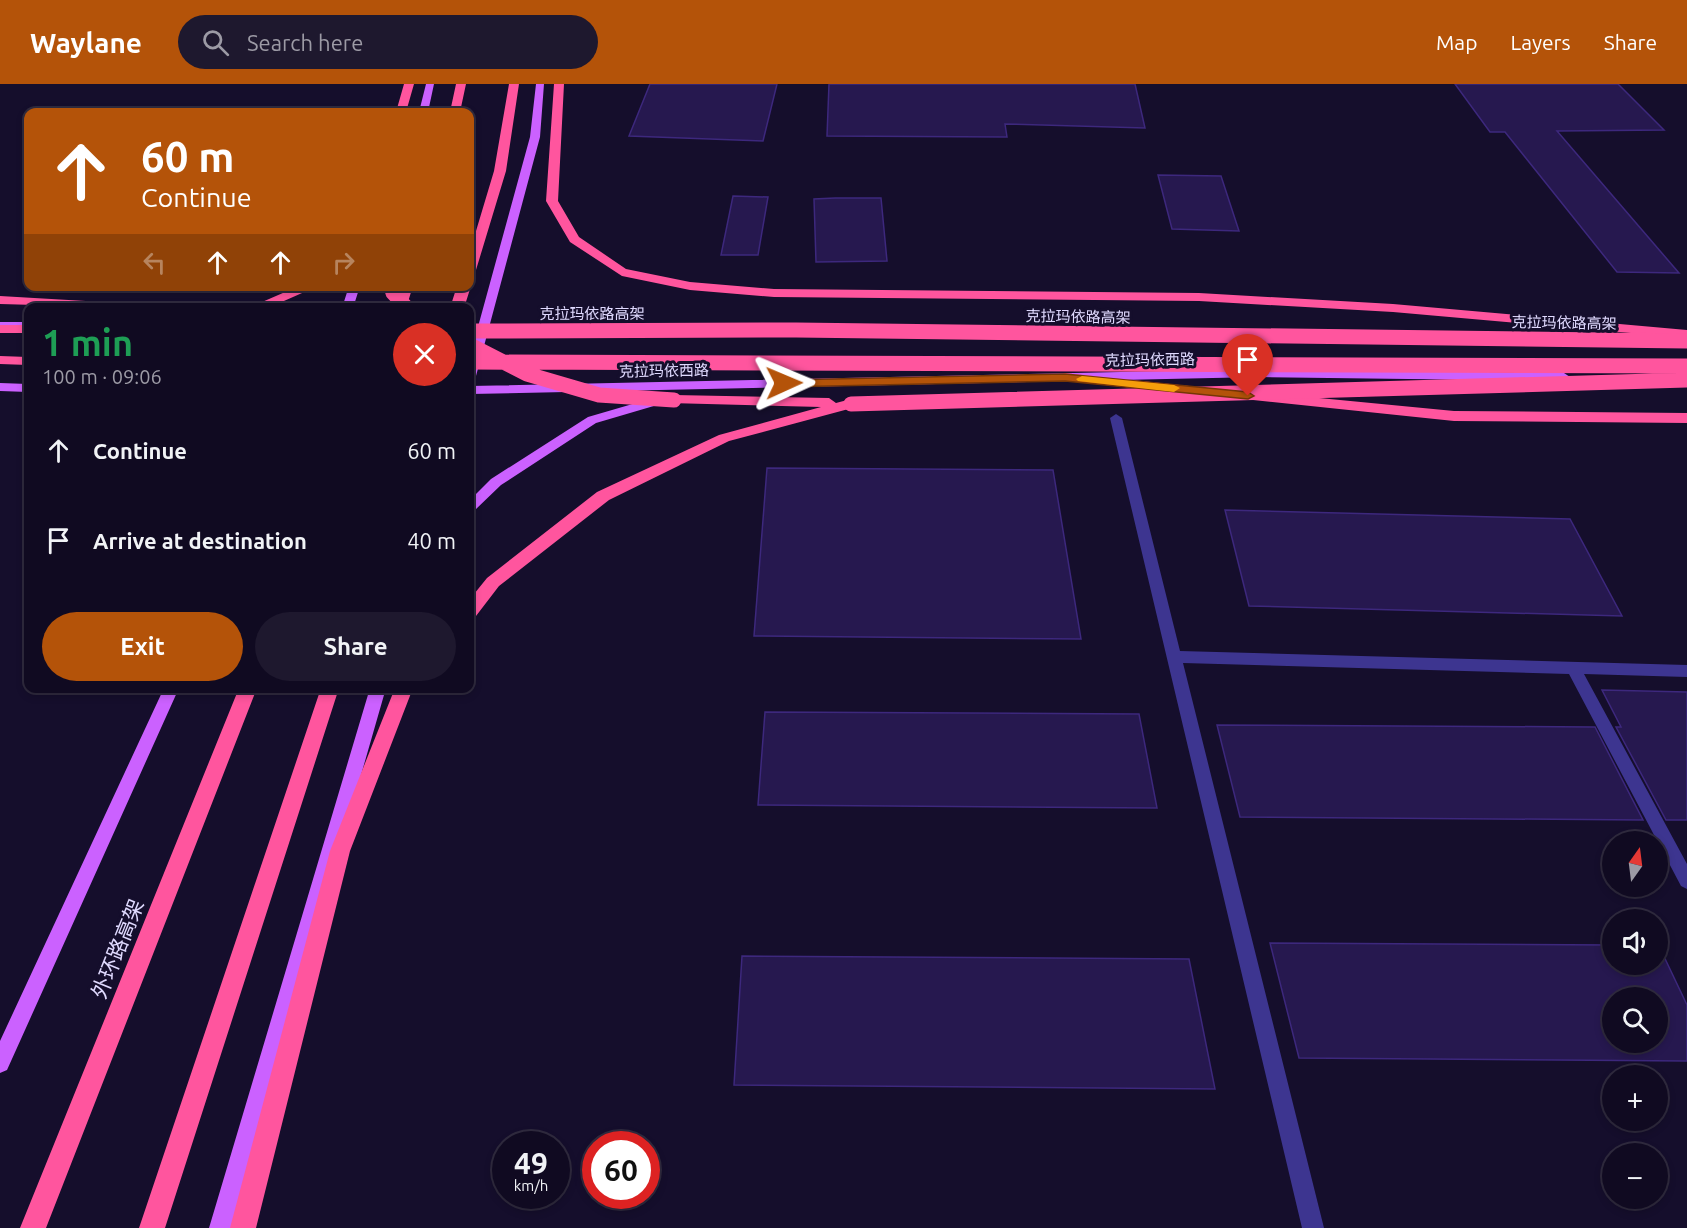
<!DOCTYPE html>
<meta charset="utf-8">
<style>
body{margin:0;font-family:Ubuntu,"Noto Sans SC",sans-serif;background:#1e182e;color:#f1f3f6;height:100vh;display:flex;flex-direction:column;font-size:22px;white-space:nowrap}
*{box-sizing:border-box;margin:0}
p{font-size:20px;color:#9c9aa5}
.icon{flex:none;width:33px;height:33px;fill:none;stroke:currentColor;stroke-width:2;stroke-linecap:round;stroke-linejoin:round}
.map{position:relative;flex:1;overflow:hidden}
.sheet{position:absolute;left:24px;top:219px;width:450px;height:390px;display:flex;flex-direction:column;background:#100a21;border-radius:12px;box-shadow:0 3px 9px #0003,0 0 0 2px #302b3f}
.sheet>*{flex:none}
.guide{position:absolute;left:24px;top:24px;width:450px;height:183px;border-radius:12px;box-shadow:0 3px 9px #0003,0 0 0 2px #302b3f;background:#b45309;color:#fff;overflow:hidden}
.needle{width:39px;rotate:14deg}
.tools{position:absolute;left:1602px;top:747px;display:grid;gap:12px}
.tools a{display:grid;place-items:center;width:66px;height:66px;border-radius:50%;background:#100a21;box-shadow:0 3px 9px #0003,0 0 0 2px #302b3f;font-size:30px}
.speed{position:absolute;left:492px;top:1047px;display:flex;gap:12px;font-size:30px;font-weight:700;text-align:center}
.speed>*{display:grid;place-content:center;width:78px;height:78px;border-radius:50%;background:#100a21;box-shadow:0 3px 9px #0003,0 0 0 2px #302b3f;line-height:1}
.speed small{font-size:15px;font-weight:400}
.speed .limit{border:9px solid #d22;background:#fff;color:#111}
.pin{position:absolute;display:grid;place-items:center;width:51px;height:51px;color:#fff;margin:-62px -26px;border-radius:50% 50% 50% 0;rotate:-45deg;box-shadow:0 0 6px #0007}
.pin .icon{rotate:45deg}
.me{position:absolute;width:66px;margin:-33px;rotate:89deg;stroke-linejoin:round;filter:drop-shadow(0 0 4px #0008)}
.turn{display:flex;align-items:center;gap:21px;height:126px;padding:0 18px;font-size:27px}
.turn .icon{width:78px;height:78px;stroke-width:2.5}
.turn b{display:block;font-size:42px;line-height:51px}
.lanes{display:flex;align-items:center;height:57px;padding:0 18px;background:#0003;justify-content:center;gap:30px;direction:ltr}
.lanes .off{opacity:.35}
.round{display:grid;place-items:center;flex:none;width:63px;height:63px;border-radius:32px;background:#1e182e}
.overview{display:flex;align-items:center;justify-content:space-between;height:102px;padding:0 18px}
h1{font-size:36px;font-weight:700;line-height:45px;color:#1e9e55}
.button{display:flex;gap:12px;margin-top:auto;padding:12px 18px}
.button a{flex:1;height:69px;border-radius:36px;background:#b45309;color:#fff;font-size:24px;font-weight:700;line-height:69px;text-align:center}
.button a+a{background:#1e182e;color:#f1f3f6}
ul{padding:0;list-style:none}
li{display:flex;align-items:center;gap:18px;height:90px;padding:0 18px}
li div{flex:1}
li b{display:block;font-size:22px}
li em{font-style:normal}
header{display:flex;align-items:center;gap:36px;box-sizing:border-box;height:84px;padding:0 30px;background:#b45309;color:#fff}
header strong{font-size:28px}
nav{display:flex;gap:33px;margin-inline-start:auto;font-size:21px}
.search{width:420px;height:54px;background:#1e182e;display:flex;align-items:center;gap:15px;box-sizing:border-box;padding:0 21px;border-radius:33px;color:#9c9aa5;font-size:22px}
.map>svg:first-child{display:block}
.building{fill:#26184f;stroke:#3d287d;stroke-width:1.5;fill-rule:evenodd}
.lines{fill:none;stroke-linecap:round;stroke-linejoin:round}
.minor{fill:#3d3590;fill-rule:evenodd}
.major{fill:#cb61ff;fill-rule:evenodd}
.highway{fill:#ff559e;fill-rule:evenodd}
.highway-bridge{stroke:#ff559e;stroke-width:15}
.route{fill:#b45309;stroke:#753606;stroke-width:1.5}
.slow{fill:#f59e0b}
.labels{text-anchor:middle;stroke-width:6;stroke-linejoin:round;paint-order:stroke}
.far-street-label{font-size:15px;fill:#e0daff;stroke:#150e2c}
.near-street-label{font-size:21px;fill:#e0daff;stroke:#150e2c}
</style>
<header>
<strong>Waylane</strong>
<div class="search"><svg class="icon" aria-label="search" viewBox="0 0 24 24"><circle cx="10" cy="10" r="6"/><path d="M15 15l6 6"/></svg>Search here</div>
<nav><a>Map</a><a>Layers</a><a>Share</a></nav>
</header>
<div class="map">
<svg width="1687" height="1144" viewBox="0 0 1687 1144">
<rect width="100%" height="100%" fill="#150e2c"/>
<path class="building" d="M650,0H777L763,57L629,52Z
M829,0H1135L1145,44L1005,40L1007,53L827,52Z
M1455,0H1618L1664,46L1557,47L1679,189L1617,188L1505,48H1490Z
M1158,91L1221,92L1239,147L1172,145Z
M733,112L768,113L758,171H721Z
M835,114H881L887,177L816,178L814,115Z
M767,384L1053,386L1081,555L754,552Z
M1225,426L1570,435L1622,532L1249,522Z
M1602,606L1687,608V736H1666L1616,643H1621Z
M765,628L1139,630L1157,724L758,721Z
M1217,641L1595,643L1643,736L1240,733Z
M1270,859L1612,861V880H1658L1659,862L1687,921V977L1299,974ZM1612,914H1658V958H1612Z
M742,872L1189,875L1215,1005L734,1001Z"/>
<g class="lines">
<path class="minor" d="M1116,330L1122,334L1180,567L1687,581V593L1584,590L1687,780V805L1681,802L1569,590L1183,579L1324,1144H1302L1110,334Z"/>
<path class="major" d="M426,0H434L428,28H419Z
M536,0H544L540,53L476,292L470,296V272L530,53Z
M349,202H360L353,224H342Z
M0,238H28V244H0Z
M1259,285L1564,289L1570,293L1564,297L1259,293L470,310V302Z
M0,299L28,300V308L0,307Z
M660,312L664,313V319L596,339L501,401L475,426L470,427V416L491,395L588,333Z
M164,604H179L7,986L0,989V957Z
M370,604H386L231,1144H209Z"/>
<path class="highway" d="M404,0H414L406,28H396Z
M456,0H466L460,28H450Z
M509,0H519L506,87L476,186L470,190V167L494,87Z
M554,0H564L558,117L579,153L626,185L690,198L774,205L1199,209L1393,220L1687,246V254L1393,228L1199,217L774,213L690,206L622,192L570,158L546,117Z
M470,200L471,202L464,224H450L457,202Z
M299,202H318L268,224H248Z
M400,202H413L406,224H392Z
M0,212L137,220L143,224L0,220Z
M0,241H28V249H0Z
M0,272L28,273V281L0,280Z
M1065,289L1189,302L1196,306L1189,310L1060,296L1058,293Z
M1258,308L1454,327L1687,329V339L1454,337L1253,316L1251,313Z
M674,311L829,314L836,319L851,315L858,320L856,323L729,357L609,416L499,502L476,532L470,533V515L487,494L597,408L719,351L821,323L669,319L667,316L669,313Z
M239,604H257L46,1144H20Z
M321,604H339L165,1144H139Z
M395,604H413L350,767L256,1144H230L330,767Z"/>
<path class="highway-bridge" d="M391,202L393,209L407,224
M470,247L796,246L1687,257
M470,261L527,290L599,311L674,316
M470,278L1687,282
M851,320L1687,296"/>
</g>
<path class="route" d="M1065,290L1248,308L1254,312L1248,315L1065,297L784,303L779,299L784,296Z"/>
<path class="slow" d="M1082,292L1174,301L1180,304L1174,308L1078,297L1076,295Z"/>
<g class="labels">
<g class="far-street-label">
<text x="592" y="235">克拉玛依路高架</text>
<text transform="translate(1078 233) rotate(1)" y="5">克拉玛依路高架</text>
<text transform="translate(1564 239) rotate(1)" y="5">克拉玛依路高架</text>
<text transform="translate(1150 276) rotate(-1)" y="5">克拉玛依西路</text>
<text transform="translate(664 287) rotate(-1)" y="5">克拉玛依西路</text>
</g>
<g class="near-street-label">
<text transform="translate(118 865) rotate(-68)" y="7">外环路高架</text>
</g>
</g>
</svg>
<div class="tools">
<a><svg class="needle" viewBox="-14 -14 28 28"><path d="M0-13l5 13h-10z" fill="#e53935"/><path d="M0 13l5-13h-10z" fill="#9c9aa5"/></svg></a>
<a><svg class="icon" aria-label="sound" viewBox="0 0 24 24"><path d="M4 9h4l5-4v14l-5-4H4zM17 9q2 3 0 6"/></svg></a>
<a><svg class="icon" aria-label="search" viewBox="0 0 24 24"><circle cx="10" cy="10" r="6"/><path d="M15 15l6 6"/></svg></a>
<a>+</a>
<a>−</a>
</div>
<div class="speed"><div>49<small>km/h</small></div><div class="limit">60</div></div>
<div class="pin" style="left:1248px;top:312px;background:#d93025"><svg class="icon" aria-label="arrive" viewBox="0 0 24 24"><path d="M6 21V4h12l-3 4 3 4H6"/></svg></div>
<svg class="me" style="left:784px;top:299px" viewBox="-20 -20 40 40"><path d="M0-17L14 15 0 8-14 15z" fill="#b45309" stroke="#fff" stroke-width="4"/></svg>
<div class="guide">
<div class="turn"><svg class="icon" aria-label="ahead" viewBox="0 0 24 24"><path d="M12 20V5M6 11l6-6 6 6"/></svg><div><b>60 m</b>Continue</div></div>
<div class="lanes"><svg class="icon off" aria-label="left" viewBox="0 0 24 24"><path d="M17 20v-9H6M10 6l-5 5 5 5"/></svg><svg class="icon" aria-label="ahead" viewBox="0 0 24 24"><path d="M12 20V5M6 11l6-6 6 6"/></svg><svg class="icon" aria-label="ahead" viewBox="0 0 24 24"><path d="M12 20V5M6 11l6-6 6 6"/></svg><svg class="icon off" aria-label="right" viewBox="0 0 24 24"><path d="M7 20v-9h11M14 6l5 5-5 5"/></svg></div>
</div>
<section class="sheet">
<div class="overview"><div><h1>1 min</h1><p>100 m · 09:06</p></div><a class="round" style="background:#d93025;color:#fff"><svg class="icon" aria-label="close" viewBox="0 0 24 24"><path d="M6 6l12 12M18 6L6 18"/></svg></a></div>
<ul>
<li><svg class="icon" aria-label="ahead" viewBox="0 0 24 24"><path d="M12 20V5M6 11l6-6 6 6"/></svg><div><b>Continue</b></div><em>60 m</em></li>
<li><svg class="icon" aria-label="arrive" viewBox="0 0 24 24"><path d="M6 21V4h12l-3 4 3 4H6"/></svg><div><b>Arrive at destination</b></div><em>40 m</em></li>
</ul>
<div class="button"><a>Exit</a><a>Share</a></div>
</section>
</div>
